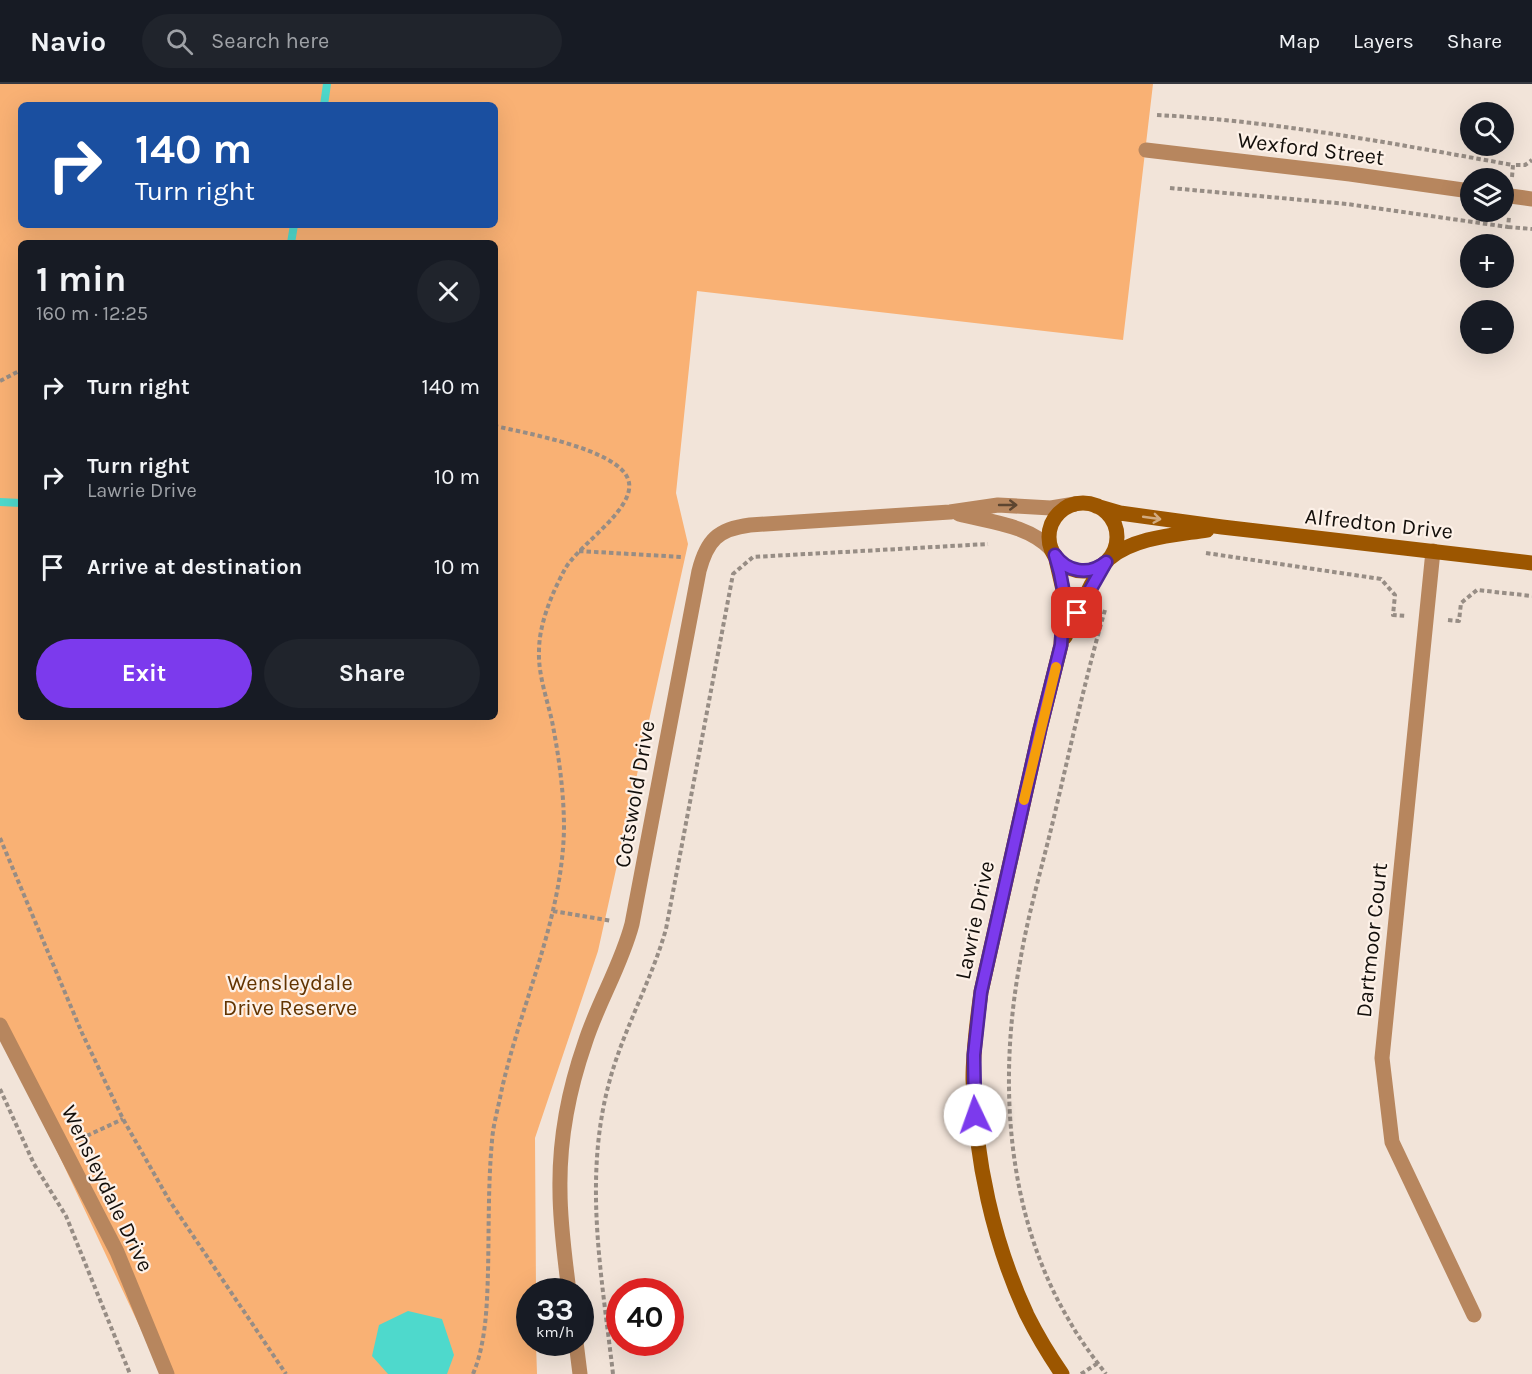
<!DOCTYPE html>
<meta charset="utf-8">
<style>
body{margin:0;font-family:Karla,sans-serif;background:#20242c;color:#f1f3f6;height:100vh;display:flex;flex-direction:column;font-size:22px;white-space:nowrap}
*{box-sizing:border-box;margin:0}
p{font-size:20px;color:#9ea1a6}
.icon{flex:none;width:33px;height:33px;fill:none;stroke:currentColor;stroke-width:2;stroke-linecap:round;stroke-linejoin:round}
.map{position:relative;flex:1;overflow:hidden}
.side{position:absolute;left:18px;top:156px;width:480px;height:480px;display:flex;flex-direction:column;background:#171b24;border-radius:9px;box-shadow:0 6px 24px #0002}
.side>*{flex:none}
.top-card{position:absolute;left:18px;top:18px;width:480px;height:126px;border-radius:9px;box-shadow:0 6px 24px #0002;background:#1a4fa0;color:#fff;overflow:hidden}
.tools{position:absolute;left:1460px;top:18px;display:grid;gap:12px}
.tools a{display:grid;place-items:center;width:54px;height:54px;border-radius:50%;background:#171b24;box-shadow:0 6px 24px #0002;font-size:30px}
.speed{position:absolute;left:516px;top:1194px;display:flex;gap:12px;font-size:30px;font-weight:700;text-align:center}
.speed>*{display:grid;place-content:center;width:78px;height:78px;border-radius:50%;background:#171b24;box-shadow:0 6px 24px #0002;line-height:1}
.speed small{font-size:15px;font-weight:400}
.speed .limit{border:9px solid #d22;background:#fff;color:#111}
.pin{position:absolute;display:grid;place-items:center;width:51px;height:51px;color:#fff;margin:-26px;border-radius:12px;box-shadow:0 3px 9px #0006}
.me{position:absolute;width:66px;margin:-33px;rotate:357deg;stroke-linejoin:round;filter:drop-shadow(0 0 4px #0008)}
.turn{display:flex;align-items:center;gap:21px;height:126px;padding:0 18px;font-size:27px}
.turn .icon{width:78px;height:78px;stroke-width:2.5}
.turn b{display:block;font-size:42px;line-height:51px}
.round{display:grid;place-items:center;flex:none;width:63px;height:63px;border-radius:32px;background:#20242c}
.head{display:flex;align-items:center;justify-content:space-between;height:102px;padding:0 18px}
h1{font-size:36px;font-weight:700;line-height:45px}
.button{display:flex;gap:12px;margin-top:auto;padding:12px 18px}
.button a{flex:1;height:69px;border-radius:36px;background:#7c3aed;color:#fff;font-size:24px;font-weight:700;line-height:69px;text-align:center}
.button a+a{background:#20242c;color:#f1f3f6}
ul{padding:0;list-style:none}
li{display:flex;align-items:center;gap:18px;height:90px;padding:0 18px}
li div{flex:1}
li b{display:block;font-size:22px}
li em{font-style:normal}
header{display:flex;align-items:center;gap:36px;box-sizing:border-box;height:84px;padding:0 30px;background:#171b24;border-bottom:2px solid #363941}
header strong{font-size:28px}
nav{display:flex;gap:33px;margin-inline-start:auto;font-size:21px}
.search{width:420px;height:54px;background:#20242c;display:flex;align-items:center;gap:15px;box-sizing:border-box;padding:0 21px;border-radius:33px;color:#9ea1a6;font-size:22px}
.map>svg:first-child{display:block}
.green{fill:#f9b174;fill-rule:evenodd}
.water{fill:#4ed9cc}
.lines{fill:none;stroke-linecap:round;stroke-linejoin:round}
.stream{stroke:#4ed9cc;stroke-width:8}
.path{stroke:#978d85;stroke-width:4;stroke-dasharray:4.5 3;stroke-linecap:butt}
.street{stroke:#b7865e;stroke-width:15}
.secondary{stroke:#9c5600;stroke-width:15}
.oneway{stroke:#5d4530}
.oneway2{stroke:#d1ab80}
.route-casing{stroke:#51269a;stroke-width:15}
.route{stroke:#7c3aed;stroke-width:10}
.slow{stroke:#f59e0b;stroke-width:10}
.labels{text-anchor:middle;stroke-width:4.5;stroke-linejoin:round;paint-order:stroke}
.street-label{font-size:22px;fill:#130f0b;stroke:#fdf1e8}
.park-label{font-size:22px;fill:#633400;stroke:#fdf1e8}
</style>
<header>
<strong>Navio</strong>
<div class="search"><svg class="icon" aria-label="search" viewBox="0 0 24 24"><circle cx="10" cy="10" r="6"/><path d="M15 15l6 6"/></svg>Search here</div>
<nav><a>Map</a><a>Layers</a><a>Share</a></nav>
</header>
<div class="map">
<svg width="1532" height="1290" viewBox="0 0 1532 1290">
<rect width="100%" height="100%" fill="#f2e4d9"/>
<path class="green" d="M0,0H1153L1123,256L697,207L676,409L688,460L598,867L535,1054L536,1207L530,1208V1258L536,1259L537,1290H162L0,946ZM21,21H495V141H21ZM21,159H495V633H21Z"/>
<path class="water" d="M408,1227L442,1235L454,1271L447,1290H388L372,1272L379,1241Z"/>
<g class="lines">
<path class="stream" d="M324,21L327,0
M291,159L294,141
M0,418L21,419"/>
<path class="path" d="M1157,31C1277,37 1395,60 1513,81
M1512,93L1513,81H1525L1532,76
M1170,104L1347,120L1508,143L1509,133
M1508,143L1532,145
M0,297L21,286
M579,467L682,473
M1206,469L1381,495L1395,511L1393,531L1407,532
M1105,526C1085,595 1070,666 1053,737C1042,783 1028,830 1020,878C998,997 1006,1131 1070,1238C1080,1256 1093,1273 1106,1290
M1448,536L1459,537L1461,519L1477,506L1532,512
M0,754L82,949L123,1035L169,1116L286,1290
M553,827L612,837
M0,1005L34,1080L66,1132L130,1290
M80,1055L123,1035
M473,1290C486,1259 487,1222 488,1188C489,1145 488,1101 492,1057C493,1041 498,1025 501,1009C520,921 562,837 564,745C564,708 559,673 552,637C547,615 538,590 539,567C539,540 552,509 565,485C578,461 639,423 628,395C617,365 525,349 495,342
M613,1290C602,1193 583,1096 609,999C623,946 651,898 666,845L733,490L753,473L988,460
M1081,1290L1098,1279"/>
<path class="street" d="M1146,66L1350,90L1470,107
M1503,111L1532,115
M959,430C990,438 1029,441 1052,466
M1433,467L1382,974L1392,1058L1474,1231
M0,941L117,1168L167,1290
M569,1208C565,1174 560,1141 560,1107C559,1058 569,1005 585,959C598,918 621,882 632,840L699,487C707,456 718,445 750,441L950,428L998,421L1051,424L1075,420
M576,1258L580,1290"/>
<path class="secondary" d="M1049 453a34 34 0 1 1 68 0a34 34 0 1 1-68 0Z
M1096,422L1120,429L1222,443L1532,479
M1055,471L1064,510L1061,561L1040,645L981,908C977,937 973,966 973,995C975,1075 993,1158 1027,1231C1037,1251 1049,1271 1062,1290
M1110,474C1135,453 1176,451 1207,446
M1065,553L1091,501L1105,479"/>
</g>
<defs><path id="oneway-shaft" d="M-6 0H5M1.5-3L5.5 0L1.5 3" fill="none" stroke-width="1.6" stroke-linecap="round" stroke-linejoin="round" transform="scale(1.5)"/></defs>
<use class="oneway" href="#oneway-shaft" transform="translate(1008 421)"/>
<use class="oneway2" href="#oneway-shaft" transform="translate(1152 434) rotate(8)"/>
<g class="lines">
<g class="route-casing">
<path id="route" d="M975,1031L974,971L981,908L1040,645L1061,561L1064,510L1060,489L1055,471C1067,488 1089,492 1106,478L1077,529"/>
</g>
<use href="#route" class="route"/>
<path class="slow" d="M1024,716L1056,583"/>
</g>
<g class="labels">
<g class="street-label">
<text transform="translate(1311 64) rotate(7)" y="8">Wexford Street</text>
<text transform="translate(1379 439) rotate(6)" y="8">Alfredton Drive</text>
<text transform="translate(634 710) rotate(-80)" y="8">Cotswold Drive</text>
<text transform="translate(974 836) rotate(-78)" y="8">Lawrie Drive</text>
<text transform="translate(1371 856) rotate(-84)" y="8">Dartmoor Court</text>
<text transform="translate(108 1104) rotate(64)" y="8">Wensleydale Drive</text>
</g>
<g class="park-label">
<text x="290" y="906">Wensleydale<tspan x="290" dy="25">Drive Reserve</tspan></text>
</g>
</g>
</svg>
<div class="tools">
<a><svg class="icon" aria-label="search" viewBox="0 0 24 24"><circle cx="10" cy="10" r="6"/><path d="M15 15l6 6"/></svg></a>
<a><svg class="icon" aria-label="layers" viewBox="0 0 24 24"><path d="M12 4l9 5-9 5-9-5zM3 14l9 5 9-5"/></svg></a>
<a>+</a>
<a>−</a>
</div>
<div class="speed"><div>33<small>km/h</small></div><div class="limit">40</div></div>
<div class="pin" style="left:1077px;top:529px;background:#d93025"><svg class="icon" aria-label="arrive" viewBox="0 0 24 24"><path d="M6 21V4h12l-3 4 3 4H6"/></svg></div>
<svg class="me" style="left:975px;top:1031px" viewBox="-20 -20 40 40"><circle r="19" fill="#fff"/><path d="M0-13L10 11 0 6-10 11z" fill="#7c3aed"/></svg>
<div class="top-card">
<div class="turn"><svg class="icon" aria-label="right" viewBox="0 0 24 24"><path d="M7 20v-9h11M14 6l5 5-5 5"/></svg><div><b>140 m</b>Turn right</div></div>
</div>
<section class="side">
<div class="head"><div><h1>1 min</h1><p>160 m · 12:25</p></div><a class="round"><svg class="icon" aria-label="close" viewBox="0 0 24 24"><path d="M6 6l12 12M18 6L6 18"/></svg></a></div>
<ul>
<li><svg class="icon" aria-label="right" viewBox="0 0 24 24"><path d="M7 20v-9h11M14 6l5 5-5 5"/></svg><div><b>Turn right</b></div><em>140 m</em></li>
<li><svg class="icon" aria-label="right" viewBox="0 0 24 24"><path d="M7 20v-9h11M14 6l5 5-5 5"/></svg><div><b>Turn right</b><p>Lawrie Drive</p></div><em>10 m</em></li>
<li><svg class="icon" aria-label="arrive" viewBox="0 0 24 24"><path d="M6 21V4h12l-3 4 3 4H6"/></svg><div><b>Arrive at destination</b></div><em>10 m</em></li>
</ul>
<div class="button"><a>Exit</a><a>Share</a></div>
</section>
</div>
